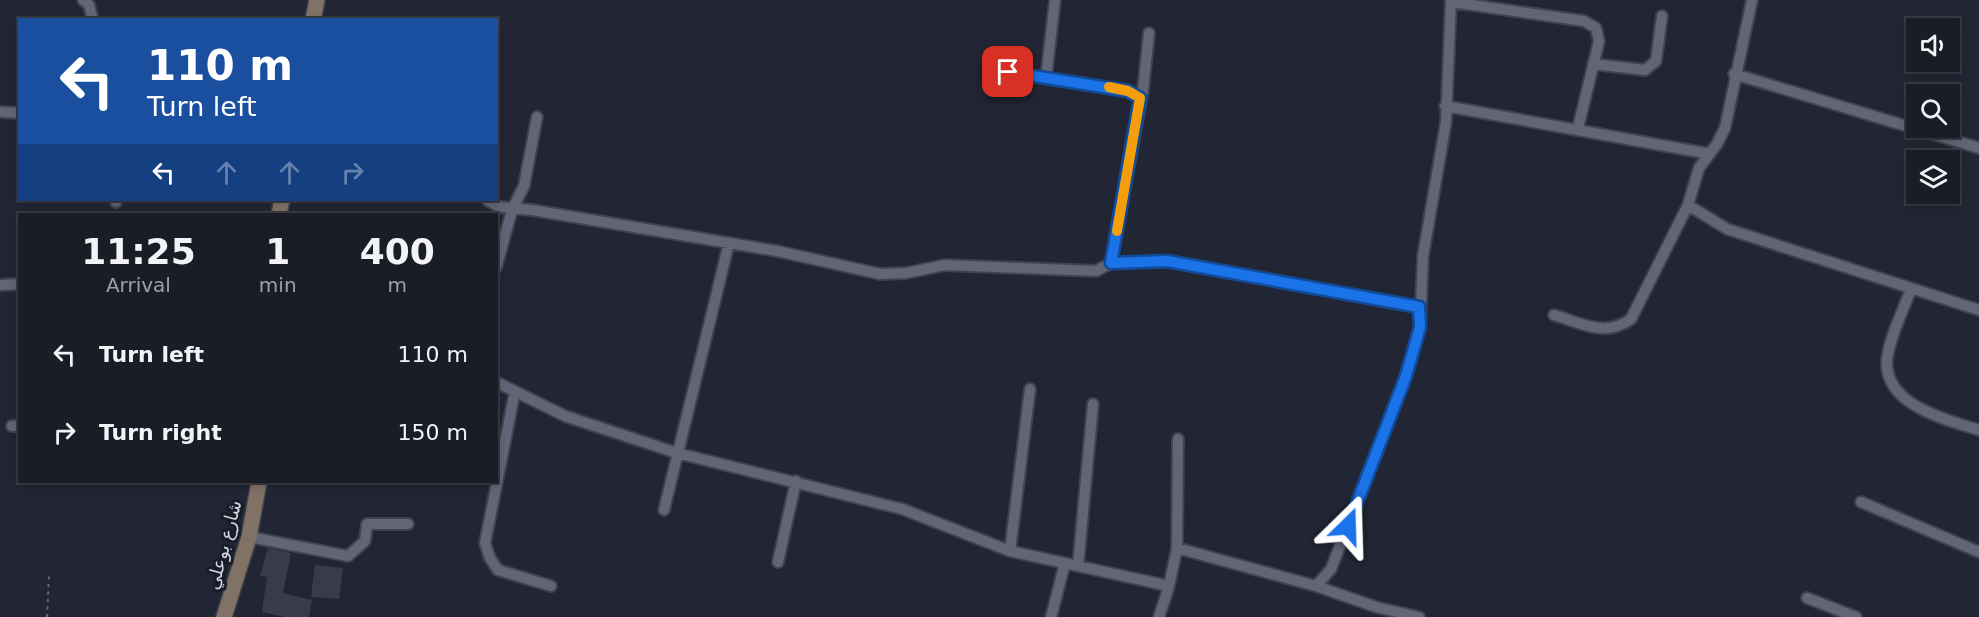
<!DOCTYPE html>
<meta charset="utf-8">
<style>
body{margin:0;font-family:"DejaVu Sans","Noto Sans Arabic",sans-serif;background:#272932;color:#f1f3f6;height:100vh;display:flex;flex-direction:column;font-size:22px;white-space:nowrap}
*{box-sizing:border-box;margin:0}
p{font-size:20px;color:#9fa1a7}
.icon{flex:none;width:33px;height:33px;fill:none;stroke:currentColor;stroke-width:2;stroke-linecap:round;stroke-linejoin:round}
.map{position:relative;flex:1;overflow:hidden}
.drawer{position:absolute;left:18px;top:213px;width:480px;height:270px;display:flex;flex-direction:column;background:#1a1c26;border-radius:0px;box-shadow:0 3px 9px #0003,0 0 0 2px #383a43}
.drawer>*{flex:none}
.hud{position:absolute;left:18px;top:18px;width:480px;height:183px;border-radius:0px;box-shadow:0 3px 9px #0003,0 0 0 2px #383a43;background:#1a4fa0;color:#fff;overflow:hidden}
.controls{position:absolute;left:1906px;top:18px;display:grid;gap:12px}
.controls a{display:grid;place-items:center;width:54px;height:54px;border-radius:0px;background:#1a1c26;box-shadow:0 3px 9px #0003,0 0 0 2px #383a43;font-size:30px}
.pin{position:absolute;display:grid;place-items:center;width:51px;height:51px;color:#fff;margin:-26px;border-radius:12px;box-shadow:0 3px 9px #0006}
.me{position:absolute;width:66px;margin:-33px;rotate:22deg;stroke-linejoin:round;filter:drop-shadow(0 0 4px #0008)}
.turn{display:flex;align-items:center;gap:21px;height:126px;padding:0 30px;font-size:27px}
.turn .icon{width:78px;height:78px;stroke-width:2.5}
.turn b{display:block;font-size:42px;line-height:51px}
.lanes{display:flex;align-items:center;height:57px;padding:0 30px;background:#0003;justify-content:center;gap:30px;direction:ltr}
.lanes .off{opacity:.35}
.eta{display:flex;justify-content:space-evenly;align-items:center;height:102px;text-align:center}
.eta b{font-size:36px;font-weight:600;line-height:42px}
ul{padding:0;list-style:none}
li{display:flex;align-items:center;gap:18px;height:78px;padding:0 30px}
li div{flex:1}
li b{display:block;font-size:22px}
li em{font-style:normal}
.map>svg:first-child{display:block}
.building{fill:#383b49}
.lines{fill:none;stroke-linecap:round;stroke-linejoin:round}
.street-casing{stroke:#40424d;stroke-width:14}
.secondary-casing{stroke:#40424d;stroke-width:18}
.path{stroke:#676a76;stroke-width:2;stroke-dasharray:3 4.5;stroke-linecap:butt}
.street{stroke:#616575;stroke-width:10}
.secondary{stroke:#817266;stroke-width:15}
.route-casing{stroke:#114b97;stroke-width:15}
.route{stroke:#1a73e8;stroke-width:10}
.slow{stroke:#f59e0b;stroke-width:10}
.labels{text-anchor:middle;stroke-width:6;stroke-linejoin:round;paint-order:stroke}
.street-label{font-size:18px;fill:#d4d6df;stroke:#191c29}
</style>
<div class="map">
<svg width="1979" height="617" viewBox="0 0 1979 617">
<rect width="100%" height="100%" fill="#222533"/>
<path class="building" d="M268,548L291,553L283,593L312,600L309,617H285L262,612L267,577L260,576Z
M315,565L343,568L339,599L311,597Z"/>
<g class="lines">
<g class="street-casing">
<path id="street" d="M83,0L89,5L93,20
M1055,0L1046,78L1128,91L1140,98
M1752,0L1725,128L1717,144L1699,168L1688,205L1727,229L1979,310
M1451,2L1584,21L1596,28L1599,41L1578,128
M1593,64L1645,70L1656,61L1662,16
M989,70L1046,78
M1734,74L1979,148
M1445,106L1710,154
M0,112L20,113
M487,200L500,207L532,210L777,251L880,274L906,273L945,265L1096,271L1111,263L1167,261L1419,307
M116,202V200
M1111,263L1143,90L1149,33
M496,268L512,210L524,186L537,117
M0,285L20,284
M1911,289C1903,311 1890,336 1887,359C1883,405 1947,420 1979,430
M1554,315C1581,323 1605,338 1631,319L1688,205
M496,382L565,416L677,453L902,509L1010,551L1169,586L1159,617
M515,391L485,543L490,558L498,570L551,586
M12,426H20
M1861,502L1979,552
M664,510L729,243
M249,537L348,556L365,541L367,524H408
M1177,548L1316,586L1331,569L1406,376L1420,327L1423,256L1446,122L1451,0
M1010,551L1030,389
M778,562L796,481
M1078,566L1093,404
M1169,586L1177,548L1178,439
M1316,586L1376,607L1419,617
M1807,598L1856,617
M1051,617L1065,563"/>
</g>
<g class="secondary-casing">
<path id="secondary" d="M313,20L317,0
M279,214L282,200
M224,617L249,537L259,482"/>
</g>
<path class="path" d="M47,617L49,576"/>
<use href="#street" class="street"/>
<use href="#secondary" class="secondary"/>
</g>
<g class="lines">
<g class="route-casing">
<path id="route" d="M1008,72L1128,91L1140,98L1111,263L1167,261L1419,307L1420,327L1406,376L1348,526"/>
</g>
<use href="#route" class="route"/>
<path class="slow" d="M1109,87L1128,91L1140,98L1117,231"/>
</g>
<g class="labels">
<g class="street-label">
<text transform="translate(224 545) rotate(-75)" y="6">شارع بوعلي</text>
</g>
</g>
</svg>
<div class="controls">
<a><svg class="icon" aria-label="sound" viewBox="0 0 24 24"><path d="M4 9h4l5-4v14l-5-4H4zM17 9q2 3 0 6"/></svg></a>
<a><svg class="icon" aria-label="search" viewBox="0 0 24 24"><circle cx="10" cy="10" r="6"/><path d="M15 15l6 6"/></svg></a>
<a><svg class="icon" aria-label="layers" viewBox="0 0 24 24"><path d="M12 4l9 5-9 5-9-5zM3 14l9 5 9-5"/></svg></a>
</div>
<div class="pin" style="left:1008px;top:72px;background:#d93025"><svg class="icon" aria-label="arrive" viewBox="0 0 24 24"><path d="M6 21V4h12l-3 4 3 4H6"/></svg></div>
<svg class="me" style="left:1348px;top:526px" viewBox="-20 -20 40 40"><path d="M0-17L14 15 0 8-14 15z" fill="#1a73e8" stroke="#fff" stroke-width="4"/></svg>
<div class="hud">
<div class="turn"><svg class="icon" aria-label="left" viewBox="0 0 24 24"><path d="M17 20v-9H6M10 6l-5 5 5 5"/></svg><div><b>110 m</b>Turn left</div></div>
<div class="lanes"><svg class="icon" aria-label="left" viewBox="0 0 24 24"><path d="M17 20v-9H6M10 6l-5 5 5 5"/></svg><svg class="icon off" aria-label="ahead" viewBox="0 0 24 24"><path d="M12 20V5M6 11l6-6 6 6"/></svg><svg class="icon off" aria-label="ahead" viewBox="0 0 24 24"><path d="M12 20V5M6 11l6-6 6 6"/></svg><svg class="icon off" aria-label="right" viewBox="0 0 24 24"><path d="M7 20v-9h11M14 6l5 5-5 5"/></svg></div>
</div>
<section class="drawer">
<div class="eta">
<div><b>11:25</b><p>Arrival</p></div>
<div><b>1</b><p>min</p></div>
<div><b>400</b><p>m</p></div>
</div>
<ul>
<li><svg class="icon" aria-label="left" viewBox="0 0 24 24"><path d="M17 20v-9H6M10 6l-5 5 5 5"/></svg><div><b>Turn left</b></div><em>110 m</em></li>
<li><svg class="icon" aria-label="right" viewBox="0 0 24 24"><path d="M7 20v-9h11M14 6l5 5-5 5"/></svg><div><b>Turn right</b></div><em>150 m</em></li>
</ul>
</section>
</div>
